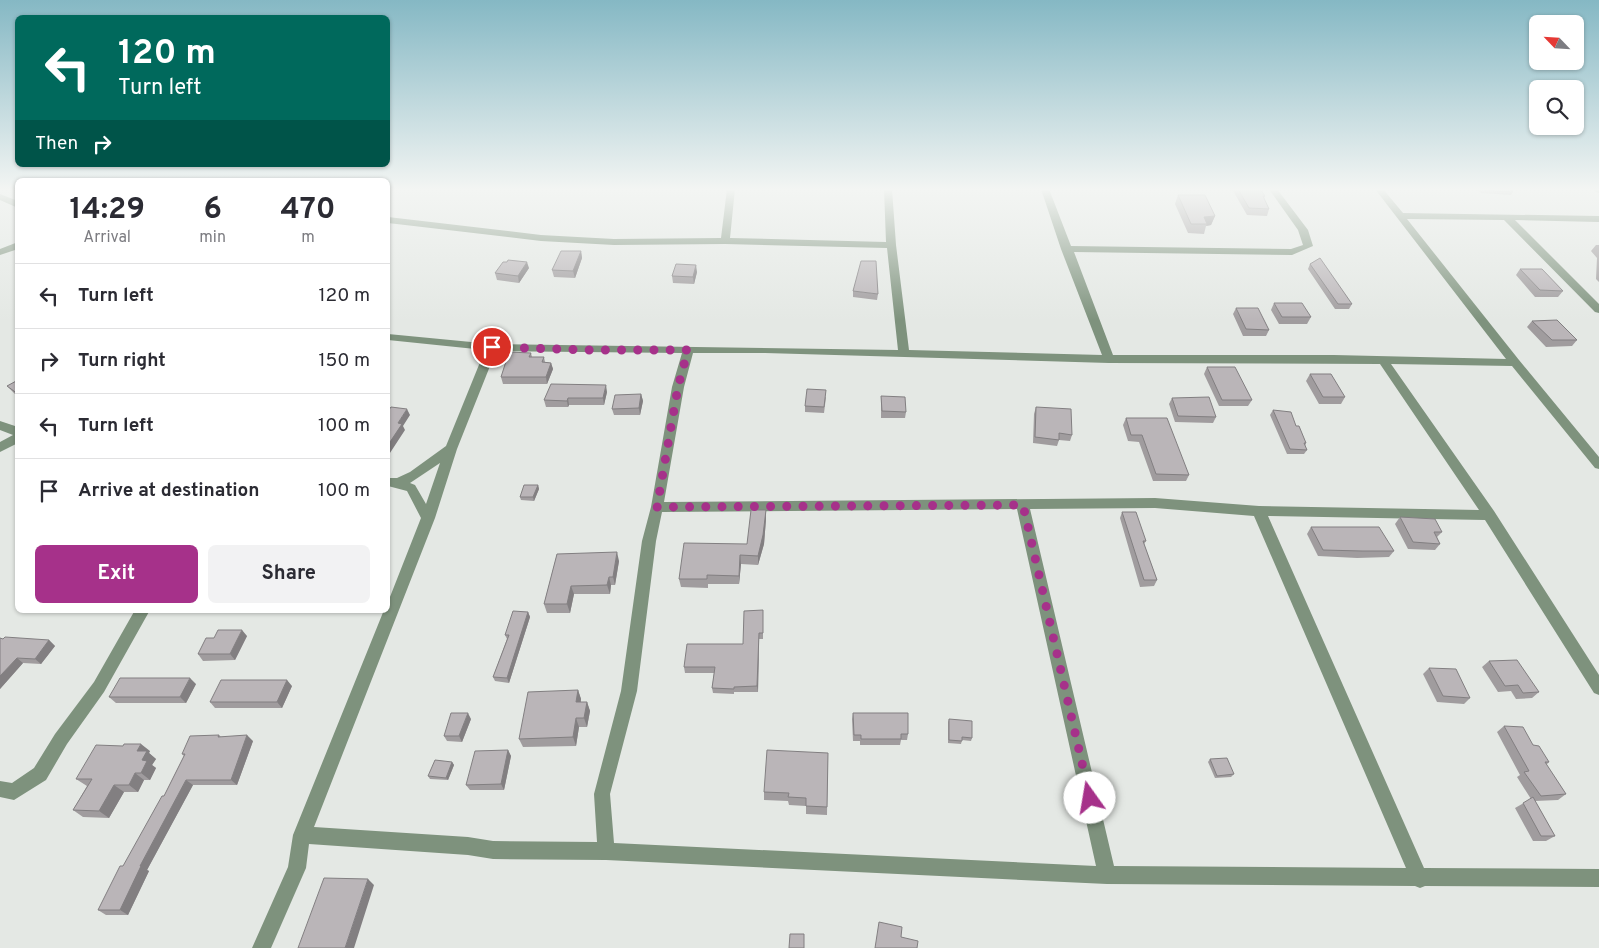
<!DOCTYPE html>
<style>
body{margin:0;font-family:Overpass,sans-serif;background:#f2f2f3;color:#2b2b33;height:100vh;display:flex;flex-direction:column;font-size:19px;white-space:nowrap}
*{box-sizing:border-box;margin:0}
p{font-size:16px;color:#7c7c81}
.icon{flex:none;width:28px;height:28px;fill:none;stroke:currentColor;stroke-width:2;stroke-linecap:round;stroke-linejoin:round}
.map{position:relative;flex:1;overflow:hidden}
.details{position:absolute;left:15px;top:178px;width:375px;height:435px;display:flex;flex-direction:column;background:#fff;border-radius:8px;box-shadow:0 1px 4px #0004}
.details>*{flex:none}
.top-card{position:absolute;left:15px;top:15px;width:375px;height:152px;border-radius:8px;box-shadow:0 1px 4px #0004;background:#00695c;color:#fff;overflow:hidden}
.needle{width:32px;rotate:295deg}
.fabs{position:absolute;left:1529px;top:15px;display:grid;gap:10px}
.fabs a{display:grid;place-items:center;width:55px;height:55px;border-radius:8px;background:#fff;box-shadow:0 1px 4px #0004;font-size:25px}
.pin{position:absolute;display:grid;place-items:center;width:42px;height:42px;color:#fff;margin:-21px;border:2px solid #fff;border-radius:50%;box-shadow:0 1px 5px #0007}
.me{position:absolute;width:55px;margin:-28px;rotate:347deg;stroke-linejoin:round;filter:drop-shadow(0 0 4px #0008)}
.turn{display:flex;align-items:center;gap:18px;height:105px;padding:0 20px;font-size:22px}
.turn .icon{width:65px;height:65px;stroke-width:2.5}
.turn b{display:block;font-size:35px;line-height:42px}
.then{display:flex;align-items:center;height:48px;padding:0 20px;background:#0003;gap:10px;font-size:19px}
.eta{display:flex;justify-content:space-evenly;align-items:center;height:85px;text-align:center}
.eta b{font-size:30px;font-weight:700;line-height:35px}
.cta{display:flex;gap:10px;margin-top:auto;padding:10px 20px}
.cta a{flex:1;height:58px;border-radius:8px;background:#a6318a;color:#fff;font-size:20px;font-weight:700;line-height:58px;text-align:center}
.cta a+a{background:#f2f2f3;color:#2b2b33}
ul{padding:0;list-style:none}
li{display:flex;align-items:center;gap:15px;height:65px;padding:0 20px;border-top:1px solid #e1e1e2}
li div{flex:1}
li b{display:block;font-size:19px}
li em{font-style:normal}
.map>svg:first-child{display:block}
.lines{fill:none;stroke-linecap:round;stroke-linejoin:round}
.minor{fill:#7e927d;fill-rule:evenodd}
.wall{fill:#a09c9e}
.shaded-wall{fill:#827f81}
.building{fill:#bab5b8;stroke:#827f81}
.route{stroke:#a6318a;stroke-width:9;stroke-dasharray:0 16.2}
</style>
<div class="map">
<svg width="1599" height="948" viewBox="0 0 1599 948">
<rect width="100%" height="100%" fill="#e4e8e4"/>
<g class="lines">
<path class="minor" d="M727,189H735L730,238L886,242L884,189H892L896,245L909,350L1102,355L1061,249L1041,189H1049L1071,246L1291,249L1303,245L1298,230L1269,189H1277L1308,230L1313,246L1292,255L1074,252L1113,355H1334L1506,359L1375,189H1383L1403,213L1599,216V222L1515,220L1599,304V313L1595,312L1504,220L1407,219L1519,360L1599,457V469L1595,468L1512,366L1391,364L1494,511L1599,675V695L1594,693L1485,520L1268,516L1424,868L1599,869V887L1425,886L1420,888L1415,886L1107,884L606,860L493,859L468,855L309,844L306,868L271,948H252L288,867L293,835L384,610H388V602L421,518L407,491L388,486V478H397L410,472L446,446L485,350L388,340V334L492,344L898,350L887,248L725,244L614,245L541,241L388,223V217L541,235L614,239L721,238ZM496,351L682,353L672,387L651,507L642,541L621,691L594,794L597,842L493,841L468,837L314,827L435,518L457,449ZM693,353H765L1109,363L1380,364L1479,510L1259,506L1155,498L664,502L684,387ZM440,463L426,504L415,485L410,483ZM1155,508L1254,516L1406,868L1114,866L1030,509ZM1017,509L1096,866L614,843L610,794L637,691L656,541L662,512Z
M1593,189H1599V193L1594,191Z
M0,194L18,201V208L0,200Z
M18,242V249L0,255V249Z
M0,421L18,427V443L0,452V442L13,435L0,430Z
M135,610H150L104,692L67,744L46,780L14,800L0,797V781L12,783L34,768L55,734L94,682Z"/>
</g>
<path class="wall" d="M1232,189H1260L1265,196L1264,198L1269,209L1267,216L1247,215Z
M1477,189H1510L1513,192L1511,195L1481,193Z
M1178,195L1215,216L1211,225L1206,226L1204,234L1188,233L1175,204Z
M1596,245H1599V282L1596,279L1597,258L1591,251Z
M581,251L582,258L575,278L554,277L552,270Z
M1310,264L1352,304L1349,309H1335L1308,269Z
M529,268L519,283L497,280L495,273Z
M1520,269L1563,291L1558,297H1535L1516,275Z
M697,272L694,284L673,283L672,276Z
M853,291L878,294L877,300L853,297Z
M1274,303L1311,317L1307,324H1279L1271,310Z
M1236,308L1269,330L1266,336H1243L1233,314Z
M1532,321L1577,340L1572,346L1546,347L1527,327Z
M531,353L532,357H544L545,362L551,363L553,369L547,384H503L501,377Z
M1207,367L1252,400L1248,406H1219L1204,374Z
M1310,374L1345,397L1341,404H1319L1306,381Z
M18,380V397L7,386Z
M607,392L604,405H569L568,407H546L544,400Z
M641,394L643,401L640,415H614L612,409Z
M881,396L906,412L905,418H881Z
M826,397L824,413L805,412V406Z
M1172,398L1216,417L1213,423L1175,422L1169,404Z
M1036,407L1072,435L1070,441L1059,440L1057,446L1033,443L1034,414Z
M1273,410L1296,426L1306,443L1305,446L1307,450L1304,454H1287L1270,415Z
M1126,418L1189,475L1186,481H1153L1139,442L1128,441L1123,425Z
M538,485L539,489L534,501L521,500L520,497Z
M1122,512L1146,541L1144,544L1157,580L1154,586L1140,587L1120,518Z
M1400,517L1442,532L1437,537L1440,544L1435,550L1408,549L1395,524Z
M766,519L764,544L758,565L741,564L739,584H708V588L681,587L679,579L747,544Z
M1311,527L1394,551L1389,557L1357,558L1318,556L1307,534Z
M557,554L619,561L615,585H611L610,594H574L570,613H547L544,604Z
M763,610V639H759L758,692H734V694L713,693L712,688L714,673H685L684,667L743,644Z
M528,612L530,617L509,683L495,681L493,677L507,639L505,635Z
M247,636L235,660L203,661L198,654L214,638Z
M3,639L49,640L55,646L41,664L23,663L0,689Z
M1489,661L1539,692L1532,698L1516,699L1511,691L1498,692L1482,667Z
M1429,668L1470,698L1464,704L1437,702L1423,674Z
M196,684L186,703H116L109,697Z
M292,686L282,708H215L210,702Z
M578,690L581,699V702H587L590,711L587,727H579L576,746L523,747L519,739Z
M853,713L908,734L907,740H901L900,745H860V741H853L852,719Z
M471,719L462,742L447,741L444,736Z
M949,719L972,738L971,741L962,740L961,744L948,743V722Z
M1504,726L1533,745L1549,762L1546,765L1566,794L1558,800L1535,801L1555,836L1546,841H1533L1515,808L1531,799L1517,777L1520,775L1497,732Z
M219,735L221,737L253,741L237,785H193L147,870L149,871L128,915H106L98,910L164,796L184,756L182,754Z
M508,750L511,756L504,790H470L466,785Z
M150,751L149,753L156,759L152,765L156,768L150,780H144L138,792H124L109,818L83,817L73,810L87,786L76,779Z
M828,753L827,815L806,814V806L789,805L788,801L764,800V792Z
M1210,759L1234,774L1231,777L1215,778L1208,762Z
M452,762L454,765L448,780L430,779L428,776Z"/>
<path class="shaded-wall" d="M1215,216L1211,225L1206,226L1207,224L1204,217Z
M581,251L582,258L575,278L573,271Z
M527,262L529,268L519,283L518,276Z
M696,265L697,272L694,284L693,277Z
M551,363L553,369L547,384L546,377Z
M606,385L607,392L604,405L603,398Z
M641,394L643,401L640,415L639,408Z
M568,398L569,405L568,407L567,401Z
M407,409L410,415L403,426L405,430L388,456V445L398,423Z
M538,485L539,489L534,501L533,497Z
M766,510V519L764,544L758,565V556Z
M617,552L619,561L615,585L613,577Z
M740,555L741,564L739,584V576Z
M609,577L611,585L610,594L607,585Z
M571,586L574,594L570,613L567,604Z
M528,612L530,617L509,683L507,678Z
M242,630L247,636L235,660L230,654Z
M759,633V639L758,692L757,686Z
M49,640L55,646L41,664L35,659Z
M17,658L23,663L0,689V676Z
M190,678L196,684L186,703L180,697Z
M287,680L292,686L282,708L277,702Z
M578,690L581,699L579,711L576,702Z
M587,702L590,711L587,727L584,718Z
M468,713L471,719L462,742L459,736Z
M576,718L579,727L576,746L573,737Z
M247,735L253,741L237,785L231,780Z
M141,744L150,751L149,753L156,759L152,765L156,768L150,780L141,773L142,760L137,751Z
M508,750L511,756L504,790L501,784Z
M452,762L454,765L448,780L446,778Z
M135,773L144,780L138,792L129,785Z
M186,780L193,785L147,870L149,871L128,915L120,910L140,866Z
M114,785L124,792L109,818L99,811Z
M368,879L374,885L354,948H345Z"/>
<path class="building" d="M1238,189H1260L1265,196H1263L1269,209L1249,208Z
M1482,189H1510L1513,192L1483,190Z
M1178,195H1205L1215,216L1204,217L1207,224H1191Z
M561,251H581L573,271L552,270Z
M1320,258L1352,304H1338L1310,264Z
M508,260L527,262L518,276L495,273L503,262H507Z
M861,261H876L878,294L853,291Z
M676,264L696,265L693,277L672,276Z
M1520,269H1542L1563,291L1540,290Z
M1274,303H1302L1311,317H1282Z
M1236,308H1258L1269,330L1246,329Z
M1557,320L1577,340H1552L1532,321Z
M509,352L531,353L529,357H544L542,362L551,363L546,377H501Z
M1207,367H1235L1252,400H1222Z
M1310,374H1331L1345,397H1323Z
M18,380V394L7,386Z
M551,384L606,385L603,398H568L567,401L544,400Z
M807,389L826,390L824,407L805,406Z
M641,394L639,408L612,409L615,395Z
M881,396L905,397L906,412L882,411Z
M1209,397L1216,417L1178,416L1172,398Z
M391,407L407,409L398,423L402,424L388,445V411Z
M1036,407L1071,409L1072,435L1059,433V440L1035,437Z
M1273,410L1291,412L1296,426H1299L1306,443H1304L1307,450L1290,449Z
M1126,418H1167L1189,475L1156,474L1142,435H1131Z
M524,485H538L533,497H520Z
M751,510H766L763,535L758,556L740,555L739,576L707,575V579H679L684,543L747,544Z
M1122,512H1136L1146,541H1143L1157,580H1144Z
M1400,517L1435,519L1442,532H1434L1440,544L1413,542Z
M1311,527H1379L1394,551H1362L1323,550Z
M617,552L613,577H609L607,585L571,586L567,604H544L557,554Z
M763,610V633H759L757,686L734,687V689L712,688L715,667H684L687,644H743L744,611Z
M513,611L528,612L507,678L493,677L509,635H505Z
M218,630H242L230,654H198L206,638H214Z
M5,637L49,640L35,659L17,658L0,676V638L3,639Z
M1517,660L1539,692L1523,693L1518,685L1505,686L1489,661Z
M1429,668L1456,669L1470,698L1443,696Z
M120,678H190L180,697H109Z
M221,680H287L277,702H210Z
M578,690L576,702H587L584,718H576L573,737L519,739L528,692Z
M451,713H468L459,736H444Z
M853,713H908V734H901V739H861V735H854Z
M949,719L972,721V738L962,737V741L949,740Z
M1504,726L1523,727L1533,745L1539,746L1549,762H1545L1566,794L1541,796L1524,772L1529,771Z
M219,735L218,737L247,735L231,780H186L140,866H141L120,910H98L120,866H123L162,796H164L185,754H182L190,736Z
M124,744H141L137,751H147L142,760L147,761L141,773H135L129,785H114L99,811L73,810L92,779H76L96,745L123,746Z
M508,750L501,784L466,785L475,751Z
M767,750L828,753L827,807L806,806V798L788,797L789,793L764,792Z
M1227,758L1234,774L1217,776L1210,759Z
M435,760L452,762L446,778L428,776Z
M1533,797L1555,836H1541L1523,803Z
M324,878L368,879L345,948H298Z
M879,922L902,927L901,937L918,941L917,948H875Z
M790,934H804V948H789Z"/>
<linearGradient id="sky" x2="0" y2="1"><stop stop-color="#85b8c4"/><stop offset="0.59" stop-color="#f3f5f3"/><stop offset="1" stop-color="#f3f5f3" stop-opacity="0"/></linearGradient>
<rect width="1599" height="321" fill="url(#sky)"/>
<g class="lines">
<path class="route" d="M492,347L587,350H688L678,387L657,507L1023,505L1090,798"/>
</g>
</svg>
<div class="fabs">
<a><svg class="needle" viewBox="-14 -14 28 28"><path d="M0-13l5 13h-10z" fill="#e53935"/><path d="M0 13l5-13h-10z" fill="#7c7c81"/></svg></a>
<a><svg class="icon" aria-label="search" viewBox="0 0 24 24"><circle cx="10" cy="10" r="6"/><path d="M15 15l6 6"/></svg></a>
</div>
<div class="pin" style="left:492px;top:347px;background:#d93025"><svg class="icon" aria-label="arrive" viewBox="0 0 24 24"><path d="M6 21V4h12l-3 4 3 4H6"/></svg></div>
<svg class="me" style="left:1090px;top:798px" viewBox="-20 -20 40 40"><circle r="19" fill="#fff"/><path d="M0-13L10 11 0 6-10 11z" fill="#a6318a"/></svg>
<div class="top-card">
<div class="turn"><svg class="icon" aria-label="left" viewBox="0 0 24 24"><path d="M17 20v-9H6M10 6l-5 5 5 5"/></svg><div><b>120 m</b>Turn left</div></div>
<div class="then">Then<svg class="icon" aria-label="right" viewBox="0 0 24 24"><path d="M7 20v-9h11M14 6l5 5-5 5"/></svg></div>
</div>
<section class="details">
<div class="eta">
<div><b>14:29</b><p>Arrival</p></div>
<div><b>6</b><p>min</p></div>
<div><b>470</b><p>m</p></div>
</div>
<ul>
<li><svg class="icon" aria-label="left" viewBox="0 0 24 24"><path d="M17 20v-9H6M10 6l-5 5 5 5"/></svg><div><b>Turn left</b></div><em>120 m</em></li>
<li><svg class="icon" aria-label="right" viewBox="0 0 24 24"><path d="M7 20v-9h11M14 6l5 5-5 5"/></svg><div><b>Turn right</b></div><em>150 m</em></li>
<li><svg class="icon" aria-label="left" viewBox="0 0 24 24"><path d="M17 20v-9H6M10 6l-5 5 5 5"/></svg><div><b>Turn left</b></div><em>100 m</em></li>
<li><svg class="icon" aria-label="arrive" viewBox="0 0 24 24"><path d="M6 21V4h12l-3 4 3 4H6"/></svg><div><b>Arrive at destination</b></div><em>100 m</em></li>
</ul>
<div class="cta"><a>Exit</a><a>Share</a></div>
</section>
</div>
